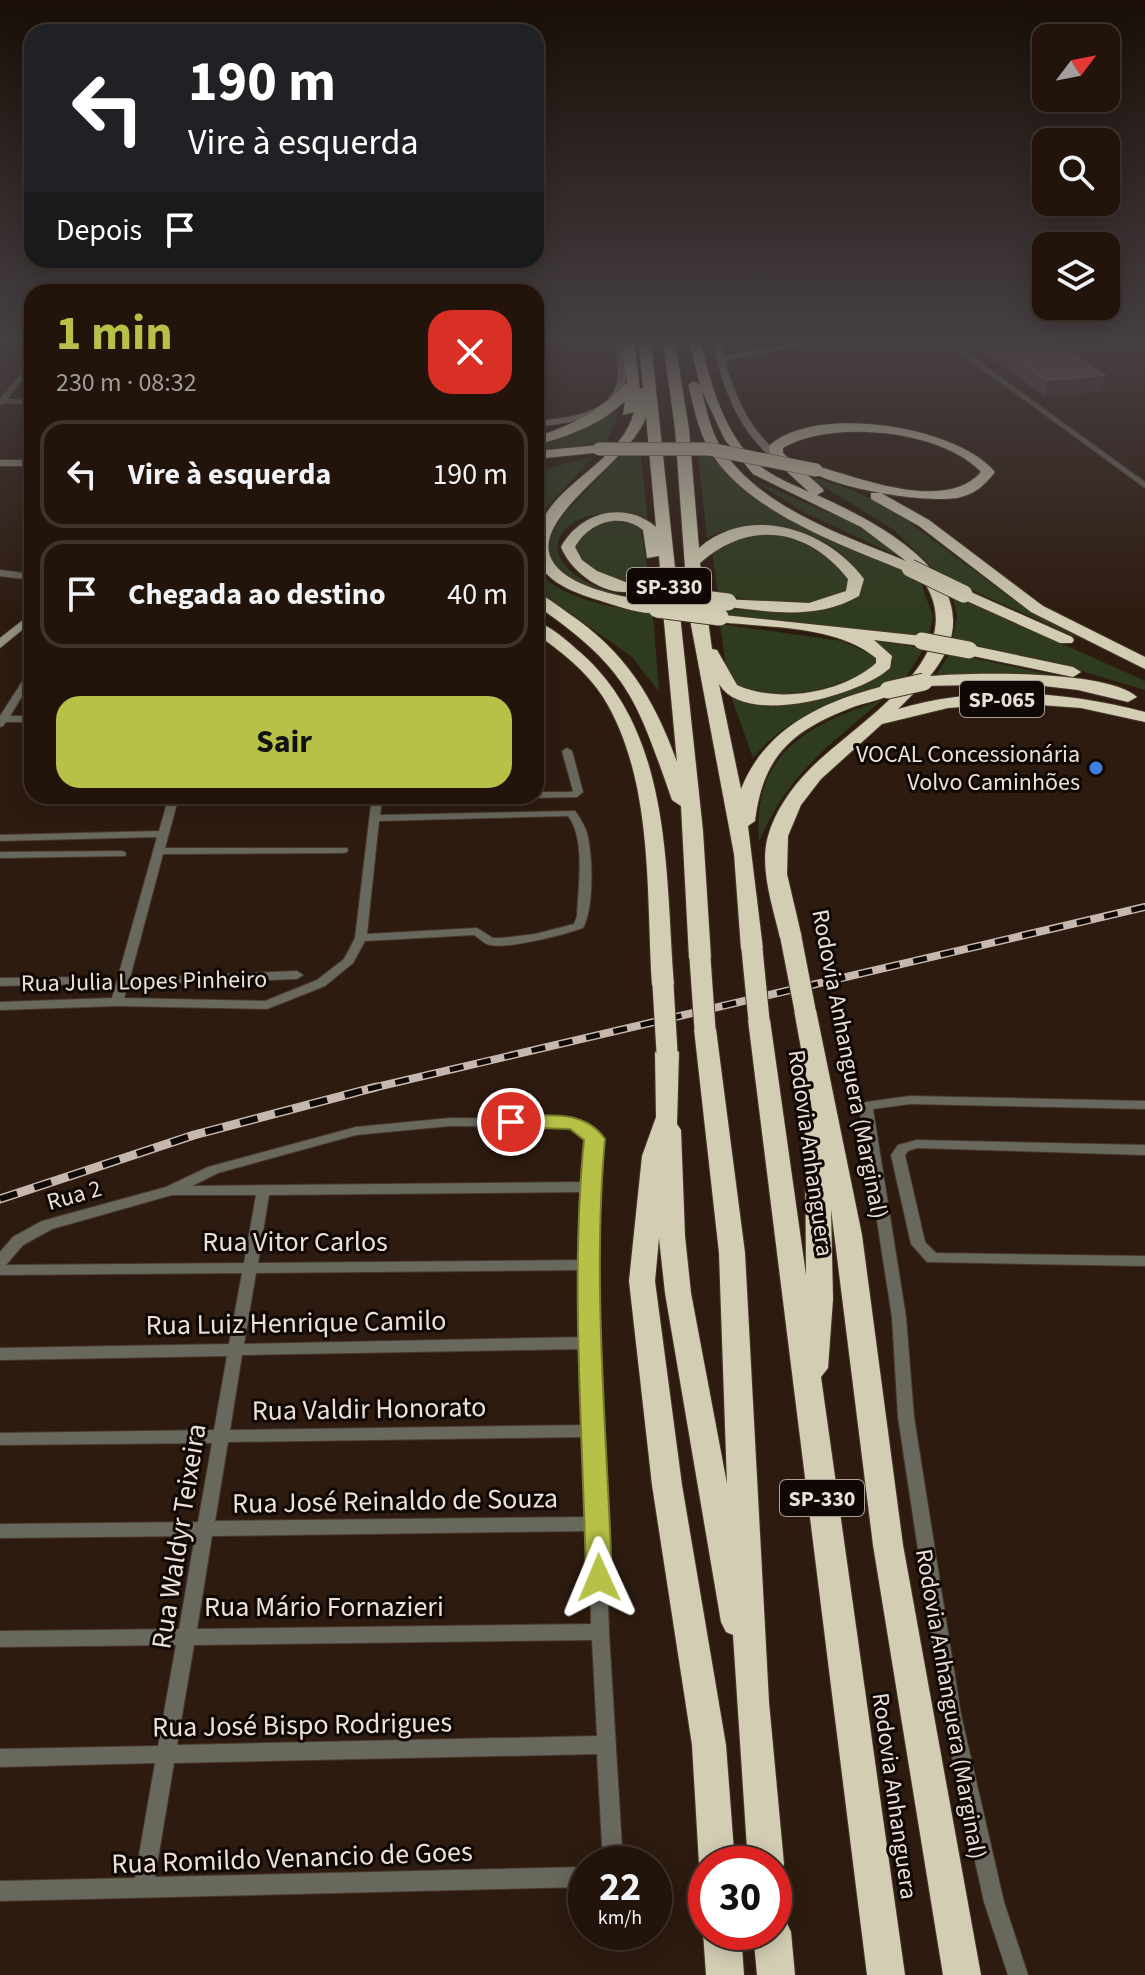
<!DOCTYPE html>
<html lang="pt">
<meta charset="utf-8">
<style>
body{margin:0;font-family:"Source Sans 3",sans-serif;background:#2a1d14;color:#f1f3f6;height:100vh;display:flex;flex-direction:column;font-size:30px;white-space:nowrap}
*{box-sizing:border-box;margin:0}
p{font-size:26px;color:#a29e9d}
.icon{flex:none;width:44px;height:44px;fill:none;stroke:currentColor;stroke-width:2;stroke-linecap:round;stroke-linejoin:round}
.map{position:relative;flex:1;overflow:hidden}
.drawer{position:absolute;left:24px;top:284px;width:520px;height:520px;display:flex;flex-direction:column;background:#22140b;border-radius:24px;box-shadow:0 4px 20px #0003,0 0 0 2px #3f332c}
.drawer>*{flex:none}
.hud{position:absolute;left:24px;top:24px;width:520px;height:244px;border-radius:24px;box-shadow:0 4px 20px #0003,0 0 0 2px #3f332c;background:#202124;color:#fff;overflow:hidden}
.needle{width:52px;rotate:58deg}
.fabs{position:absolute;left:1032px;top:24px;display:grid;gap:16px}
.fabs a{display:grid;place-items:center;width:88px;height:88px;border-radius:16px;background:#22140b;box-shadow:0 4px 20px #0003,0 0 0 2px #3f332c;font-size:40px}
.speed{position:absolute;left:568px;top:1846px;display:flex;gap:16px;font-size:40px;font-weight:700;text-align:center}
.speed>*{display:grid;place-content:center;width:104px;height:104px;border-radius:50%;background:#22140b;box-shadow:0 4px 20px #0003,0 0 0 2px #3f332c;line-height:1}
.speed small{font-size:20px;font-weight:400}
.speed .limit{border:12px solid #d22;background:#fff;color:#111}
.pin{position:absolute;display:grid;place-items:center;width:68px;height:68px;color:#fff;margin:-34px;border:4px solid #fff;border-radius:50%;box-shadow:0 2px 8px #0007}
.me{position:absolute;width:88px;margin:-44px;rotate:359deg;stroke-linejoin:round;filter:drop-shadow(0 0 6px #0008)}
.turn{display:flex;align-items:center;gap:28px;height:168px;padding:0 32px;font-size:36px}
.turn .icon{width:104px;height:104px;stroke-width:2.5}
.turn b{display:block;font-size:56px;line-height:68px}
.then{display:flex;align-items:center;height:76px;padding:0 32px;background:#0003;gap:16px;font-size:30px}
.round{display:grid;place-items:center;flex:none;width:84px;height:84px;border-radius:24px;background:#2a1d14}
.overview{display:flex;align-items:center;justify-content:space-between;height:136px;padding:0 32px}
h1{font-size:48px;font-weight:700;line-height:60px;color:#b8c147}
.cta{display:flex;gap:16px;margin-top:auto;padding:16px 32px}
.cta a{flex:1;height:92px;border-radius:24px;background:#b8c147;color:#111;font-size:32px;font-weight:700;line-height:92px;text-align:center}
ul{padding:0;list-style:none}
li{display:flex;align-items:center;gap:24px;height:108px;margin:0 16px 12px;padding:0 16px;border:4px solid #3f332c;border-radius:24px}
li div{flex:1}
li b{display:block;font-size:30px}
li em{font-style:normal}
.map>svg:first-child{display:block}
.green{fill:#2f3b1e}
.lines{fill:none;stroke-linecap:round;stroke-linejoin:round}
.street-casing{stroke:#48372b;stroke-width:2}
.secondary-casing{stroke:#48372b;stroke-width:2}
.highway-casing{stroke:#48372b;stroke-width:2}
.street{fill:#69685d;fill-rule:evenodd}
.secondary{fill:#949180;fill-rule:evenodd}
.highway{fill:#d2cdb3;fill-rule:evenodd}
.rail-far1-casing{stroke:#c6b8af;stroke-width:8}
.rail-casing{stroke:#c6b8af;stroke-width:9}
.rail-far1{stroke:#100804;stroke-width:5;stroke-dasharray:14;stroke-linecap:butt}
.rail{stroke:#100804;stroke-width:6;stroke-dasharray:18;stroke-linecap:butt}
.highway-bridge-far2-casing{stroke:#48372b;stroke-width:14;stroke-linecap:butt}
.highway-bridge-far1-casing{stroke:#48372b;stroke-width:19;stroke-linecap:butt}
.highway-bridge-casing{stroke:#48372b;stroke-width:23;stroke-linecap:butt}
.highway-bridge-far2{stroke:#d2cdb3;stroke-width:13}
.highway-bridge-far1{stroke:#d2cdb3;stroke-width:17}
.highway-bridge{stroke:#d2cdb3;stroke-width:21}
.wall{fill:#5e4a58}
.shaded-wall{fill:#443135}
.building{fill:#6d5a65;stroke:#816f77;stroke-width:2}
.route{fill:#b8c147;stroke:#787d2e;stroke-width:2}
.shop-dot{fill:#3f7fe0;stroke:#100804;stroke-width:3}
.labels{text-anchor:middle;stroke-width:6;stroke-linejoin:round;paint-order:stroke}
.shield{fill:#100804;stroke:#ab9f98;stroke-width:2}
.shield-label{font-size:22px;font-weight:bold;fill:#ede0d8}
.poi-label{font-size:24px;fill:#ede0d8;stroke:#100804;text-anchor:end}
.street-label{font-size:24px;fill:#ede0d8;stroke:#100804}
.near-street-label{font-size:28px;fill:#ede0d8;stroke:#100804}
</style>
<div class="map">
<svg width="1145" height="1975" viewBox="0 0 1145 1975">
<rect width="100%" height="100%" fill="#2d1b0f"/>
<path class="green" d="M619,411L607,442L536,451V445Z
M640,449L648,522C634,518 620,513 605,514C562,515 537,551 580,578C602,592 627,596 652,600L653,606C615,598 580,588 551,563L547,538L564,514L624,451Z
M698,455L711,456L752,495L920,580L933,617L928,639L726,615L724,608C754,611 859,623 863,580C836,528 757,512 707,538Z
M593,457L536,520V471Z
M802,473L850,489L893,510L1018,603L1084,641L941,576L894,530Z
M755,481L855,524L902,558L803,512Z
M613,521L635,525L641,531L651,589C622,584 587,576 574,547L590,525Z
M761,533L804,540L848,573L849,588C817,618 755,600 718,594L712,551L720,543Z
M536,570C564,601 614,607 653,614L659,692L632,657L536,589Z
M952,594L1145,681V690L1065,666L952,643L957,615Z
M720,624L842,641L875,656L876,662C869,679 791,699 771,698C760,697 746,689 735,686L726,667Z
M875,641L924,648L905,679C849,697 791,711 753,758L731,696C745,699 761,704 775,705C800,706 888,686 893,660Z
M950,653L1065,678L1010,673L936,675Z
M882,700C828,747 788,773 759,842C752,753 807,725 882,700Z"/>
<g class="lines">
<g class="street-casing">
<path id="street" d="M945,342H952L1145,482V488Z
M32,361V367L7,399L32,400V404L3,403L0,405V399Z
M29,454H32V461L30,465H24L23,463Z
M0,570L32,574V580L0,576Z
M32,670V680L10,716H32V722H6L3,726L0,727V716L29,671Z
M567,748L572,751L583,792L577,797L382,801L380,815L575,811C580,818 584,824 587,833C593,857 594,908 583,928C562,935 510,949 490,945C484,944 479,938 474,935L365,941L353,963L325,986L267,1009L117,1006L0,1010V1002L112,998L157,837L0,841V835L159,831L169,796H179L165,848H347L348,850L347,852L343,853L163,854L130,978L297,971L303,975L297,979L128,985L124,998L265,1001L317,980L344,959L355,938L372,796H536V792H571L573,791L562,751ZM568,816C586,839 578,888 577,916L574,924L535,934L501,938H493L477,928L367,934L379,821Z
M121,851L125,852L126,854L125,856L0,858V852Z
M87,977L91,978L93,981L91,984L0,986V978Z
M910,1096L1145,1101V1109L910,1104L873,1109L906,1317L914,1417L961,1715L1004,1902L1028,1975H1008L984,1902L943,1715L898,1417L892,1317L859,1106L866,1102Z
M450,1118L573,1119L591,1126L601,1139L597,1187V1265L609,1632L623,1864H603L597,1754L174,1763L155,1877L586,1867V1887L0,1901V1881L135,1878L155,1763L0,1767V1749L158,1746L176,1645L0,1647V1631L179,1629L195,1536L0,1538V1524L198,1522L212,1443L0,1445V1433L214,1430L227,1356L0,1360V1348L229,1344L242,1273L0,1275V1252L13,1237L42,1221L166,1187L208,1167L356,1127ZM450,1126L571,1127L581,1132L587,1140L584,1182L192,1186L218,1173L356,1135ZM583,1192V1260L258,1263L269,1195ZM172,1195H256L244,1263L6,1265L23,1245L52,1229ZM583,1270L584,1337L244,1344L256,1273ZM585,1349L586,1425L230,1430L242,1355ZM587,1437L589,1517L215,1521L228,1442ZM589,1531L591,1624L197,1629L212,1536ZM592,1640L597,1736L177,1745L194,1645Z
M917,1140L1145,1145V1155L917,1148L908,1151L905,1155L925,1242L936,1253L1145,1256V1266L927,1262L911,1244L891,1155L898,1145Z"/>
</g>
<g class="secondary-casing">
<path id="secondary" d="M615,342H623C625,354 628,368 626,380C620,419 567,423 536,427V421C564,418 611,415 617,381C620,368 616,354 615,342Z
M712,342H720L724,356L799,342H815L725,361C739,408 753,434 791,465V469H783C739,431 726,398 712,342Z
M0,460H32V466H0Z
M32,613V622L0,648V638Z"/>
</g>
<g class="highway-casing">
<path id="highway" d="M622,342H634L640,389L643,388L639,342H651L703,831L711,958L700,964L689,958L681,806L672,800C636,697 628,669 536,605V593C548,597 558,606 568,613C625,651 654,698 677,762L663,611C647,618 615,605 598,600C572,592 536,579 536,548C536,487 619,469 634,412L623,415L625,401C601,425 568,436 536,445V437C576,423 597,413 627,383ZM646,417L656,527C625,500 580,512 561,547C571,572 604,597 633,591V585L597,571L582,560L575,547C589,522 620,512 643,530L647,558L659,556L663,606C634,597 602,595 574,580C493,535 629,469 646,417Z
M663,342H675L689,429L699,548C750,503 828,530 864,579L859,596C817,620 773,612 728,607L720,602L722,599L809,603L846,591L848,579C808,528 750,519 700,563L712,649L717,650L737,685C777,704 843,693 876,663V658C836,625 769,628 720,622L714,620V614L922,636L930,641L922,646L874,640L892,656L890,668C861,695 745,728 719,684L741,789C766,726 826,700 888,685L897,690C887,699 869,702 856,706C794,729 763,754 755,821L748,826L763,949L752,955L741,949L734,854L688,609L675,429Z
M689,342H701C711,386 726,441 764,469C778,479 794,485 809,492L771,457L769,446C814,403 958,426 995,472C985,485 976,493 961,497C931,505 832,488 809,470L816,466C861,478 945,513 981,472C942,430 831,419 783,448V453L822,488L824,491L817,495C886,526 1003,588 930,676C970,672 1109,670 1137,697L1128,702L1078,690L1027,684L921,686L898,709C980,685 1064,691 1145,712V722L1081,708L1014,703L948,708L882,724L821,779L801,805L788,836L787,874L802,938L791,944L780,938C773,907 759,868 768,836C775,811 792,787 810,769C859,719 984,652 916,571H905C842,545 744,511 709,449C698,430 694,407 688,385L694,381L700,385ZM701,389L725,440L753,474L861,527L906,561C845,536 764,509 724,452C711,434 707,410 701,389Z
M599,445L606,449L604,452L536,459V451Z
M871,493H881L929,520L1043,606L1145,657V669L1031,612L919,526L871,499Z
M964,589L1072,637L1074,640L1072,643H1060L958,597L956,594Z
M536,622C552,626 568,642 581,653C673,734 665,873 674,985L671,990L663,992L652,985C646,892 654,779 603,697C587,672 561,651 536,634Z
M969,645L1073,667L1081,672L1073,677L963,654L961,650Z
M805,1003L816,1010L862,1235L903,1545L981,1975H943L873,1545L831,1209L833,1299L828,1368L821,1377L905,1975H867L748,1020L759,1013L770,1020L806,1275L805,1127L814,1120L794,1010Z
M705,1022L716,1029L745,1253L769,1702L784,1864L779,1877L774,1879V1864H748L733,1635L726,1632L721,1622L665,1293L659,1238L655,1281L682,1485L726,1745L735,1864H706V1877L699,1864L692,1745L652,1485L629,1281L642,1156L656,1117L655,1052L667,1045L679,1052L677,1124L681,1130L685,1236L691,1293L727,1484L719,1253L694,1029Z
M774,1914L785,1919L791,1932L795,1975H757L753,1932H774Z
M706,1926V1932H741L744,1975H706L703,1932Z"/>
</g>
<use href="#street" class="street"/>
<use href="#secondary" class="secondary"/>
<use href="#highway" class="highway"/>
<g class="rail-far1-casing">
<path id="rail-far1" d="M368,1089L1145,907"/>
</g>
<g class="rail-casing">
<path id="rail" d="M0,1199L194,1135L376,1087"/>
</g>
<use href="#rail-far1" class="rail-far1"/>
<use href="#rail" class="rail"/>
<g class="highway-bridge-far2-casing">
<path id="highway-bridge-far2" d="M599,449H709L816,470"/>
</g>
<g class="highway-bridge-far1-casing">
<path id="highway-bridge-far1" d="M910,568L964,594
M652,593L728,602
M657,609L720,617
M922,641L969,650
M888,690L924,682"/>
</g>
<g class="highway-bridge-casing">
<path id="highway-bridge" d="M791,938L805,1010
M752,949L759,1020
M700,958L705,1029
M663,985L667,1052"/>
</g>
<use href="#highway-bridge-far2" class="highway-bridge-far2"/>
<use href="#highway-bridge-far1" class="highway-bridge-far1"/>
<use href="#highway-bridge" class="highway-bridge"/>
</g>
<path class="wall" d="M968,342H1054L1104,375L1102,391L1045,396Z"/>
<path class="shaded-wall" d="M1104,375L1102,391L1045,396L1047,380Z"/>
<path class="building" d="M992,342H1054L1104,375L1047,380Z"/>
<linearGradient id="sky" x2="0" y2="1"><stop stop-color="#190f08"/><stop offset="0.55" stop-color="#463f42"/><stop offset="1" stop-color="#463f42" stop-opacity="0"/></linearGradient>
<rect width="1145" height="618" fill="url(#sky)"/>
<path class="route" d="M511,1116C545,1116 584,1108 605,1139C592,1281 607,1435 612,1578L608,1586L599,1589L590,1586L586,1578C583,1436 570,1280 584,1140L570,1129L504,1127L501,1122L504,1118Z"/>
<circle class="shop-dot" cx="1096" cy="768" r="8"/>
<g class="labels">
<g class="shield">
<rect x="627" y="568" width="84" height="36" rx="6"/>
<rect x="960" y="681" width="84" height="36" rx="6"/>
<rect x="780" y="1480" width="84" height="36" rx="6"/>
</g>
<g class="shield-label">
<text x="669" y="594">SP-330</text>
<text x="1002" y="707">SP-065</text>
<text x="822" y="1506">SP-330</text>
</g>
<g class="poi-label">
<text x="1080" y="762">VOCAL Concessionária<tspan x="1080" dy="28">Volvo Caminhões</tspan></text>
</g>
<g class="street-label">
<text transform="translate(144 981) rotate(-1)" y="8">Rua Julia Lopes Pinheiro</text>
<text transform="translate(850 1064) rotate(79)" y="8">Rodovia Anhanguera (Marginal)</text>
<text transform="translate(811 1153) rotate(82)" y="8">Rodovia Anhanguera</text>
<text transform="translate(74 1195) rotate(-16)" y="8">Rua 2</text>
<text transform="translate(951 1704) rotate(80)" y="8">Rodovia Anhanguera (Marginal)</text>
<text transform="translate(895 1796) rotate(82)" y="8">Rodovia Anhanguera</text>
</g>
<g class="near-street-label">
<text x="295" y="1251">Rua Vitor Carlos</text>
<text transform="translate(296 1322) rotate(-1)" y="10">Rua Luiz Henrique Camilo</text>
<text transform="translate(369 1408) rotate(-1)" y="10">Rua Valdir Honorato</text>
<text transform="translate(395 1500) rotate(-1)" y="10">Rua José Reinaldo de Souza</text>
<text transform="translate(178 1536) rotate(-81)" y="10">Rua Waldyr Teixeira</text>
<text x="324" y="1616">Rua Mário Fornazieri</text>
<text transform="translate(302 1724) rotate(-1)" y="10">Rua José Bispo Rodrigues</text>
<text transform="translate(292 1857) rotate(-2)" y="10">Rua Romildo Venancio de Goes</text>
</g>
</g>
</svg>
<div class="fabs">
<a><svg class="needle" viewBox="-14 -14 28 28"><path d="M0-13l5 13h-10z" fill="#e53935"/><path d="M0 13l5-13h-10z" fill="#a29e9d"/></svg></a>
<a><svg class="icon" aria-label="search" viewBox="0 0 24 24"><circle cx="10" cy="10" r="6"/><path d="M15 15l6 6"/></svg></a>
<a><svg class="icon" aria-label="layers" viewBox="0 0 24 24"><path d="M12 4l9 5-9 5-9-5zM3 14l9 5 9-5"/></svg></a>
</div>
<div class="speed"><div>22<small>km/h</small></div><div class="limit">30</div></div>
<div class="pin" style="left:511px;top:1122px;background:#d93025"><svg class="icon" aria-label="arrive" viewBox="0 0 24 24"><path d="M6 21V4h12l-3 4 3 4H6"/></svg></div>
<svg class="me" style="left:599px;top:1578px" viewBox="-20 -20 40 40"><path d="M0-17L14 15 0 8-14 15z" fill="#b8c147" stroke="#fff" stroke-width="4"/></svg>
<div class="hud">
<div class="turn"><svg class="icon" aria-label="left" viewBox="0 0 24 24"><path d="M17 20v-9H6M10 6l-5 5 5 5"/></svg><div><b>190 m</b>Vire à esquerda</div></div>
<div class="then">Depois<svg class="icon" aria-label="arrive" viewBox="0 0 24 24"><path d="M6 21V4h12l-3 4 3 4H6"/></svg></div>
</div>
<section class="drawer">
<div class="overview"><div><h1>1 min</h1><p>230 m · 08:32</p></div><a class="round" style="background:#d93025;color:#fff"><svg class="icon" aria-label="close" viewBox="0 0 24 24"><path d="M6 6l12 12M18 6L6 18"/></svg></a></div>
<ul>
<li><svg class="icon" aria-label="left" viewBox="0 0 24 24"><path d="M17 20v-9H6M10 6l-5 5 5 5"/></svg><div><b>Vire à esquerda</b></div><em>190 m</em></li>
<li><svg class="icon" aria-label="arrive" viewBox="0 0 24 24"><path d="M6 21V4h12l-3 4 3 4H6"/></svg><div><b>Chegada ao destino</b></div><em>40 m</em></li>
</ul>
<div class="cta"><a>Sair</a></div>
</section>
</div>
